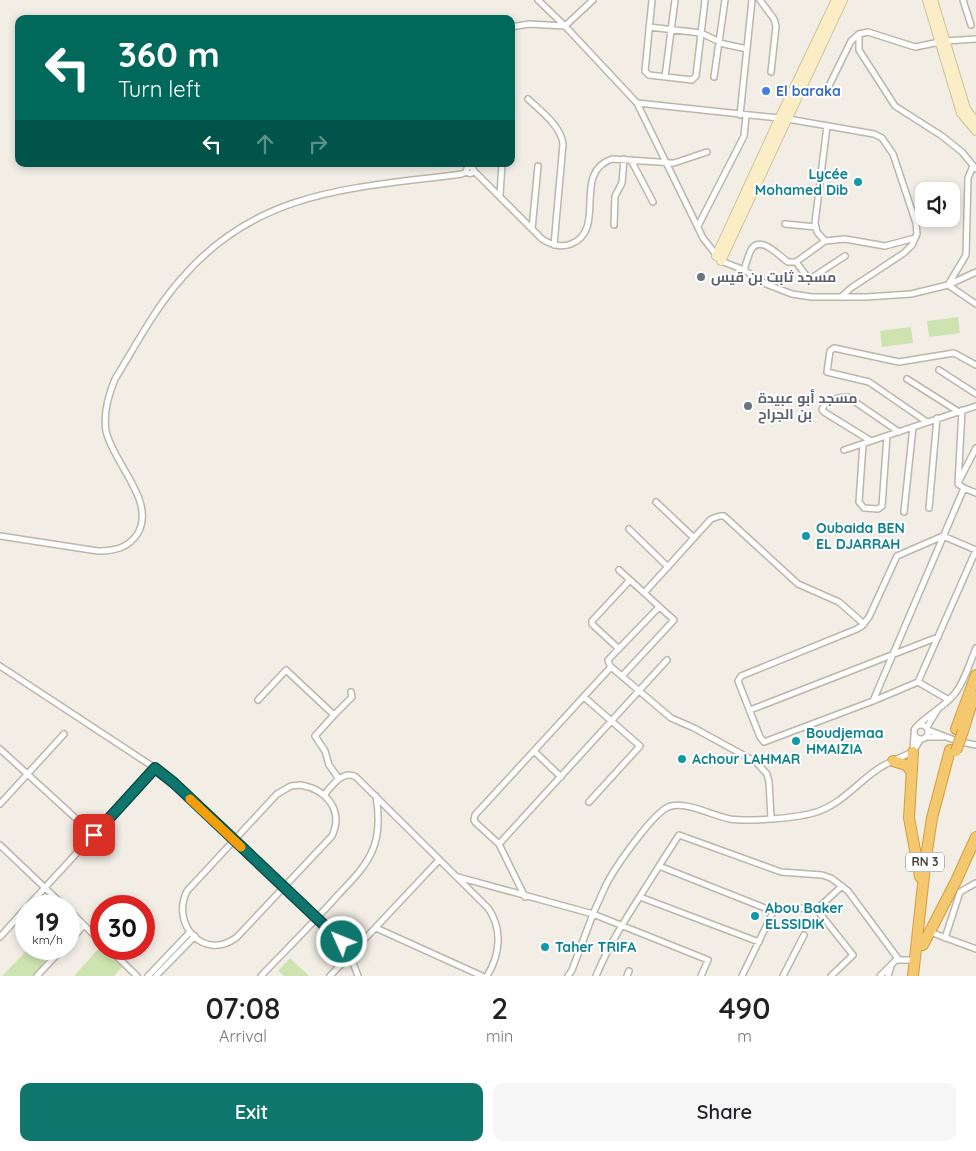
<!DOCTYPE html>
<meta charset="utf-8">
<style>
body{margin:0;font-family:Quicksand,Cairo,sans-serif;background:#f6f6f6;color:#202124;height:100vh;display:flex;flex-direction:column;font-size:19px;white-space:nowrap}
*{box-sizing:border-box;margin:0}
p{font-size:16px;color:#757577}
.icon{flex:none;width:28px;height:28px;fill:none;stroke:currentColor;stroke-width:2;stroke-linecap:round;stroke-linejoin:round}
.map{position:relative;height:976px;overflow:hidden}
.side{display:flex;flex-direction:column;background:#fff;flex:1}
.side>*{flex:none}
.hud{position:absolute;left:15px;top:15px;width:500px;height:152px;border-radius:10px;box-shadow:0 2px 8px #0003;background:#00695c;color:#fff;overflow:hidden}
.controls{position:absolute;left:915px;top:182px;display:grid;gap:10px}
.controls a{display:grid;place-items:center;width:45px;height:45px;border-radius:10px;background:#fff;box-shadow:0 2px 8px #0003;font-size:25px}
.speed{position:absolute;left:15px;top:895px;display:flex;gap:10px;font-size:25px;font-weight:700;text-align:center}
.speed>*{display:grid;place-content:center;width:65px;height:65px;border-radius:50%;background:#fff;box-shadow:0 2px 8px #0003;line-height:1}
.speed small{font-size:12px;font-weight:400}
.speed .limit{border:8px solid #d22;background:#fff;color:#111}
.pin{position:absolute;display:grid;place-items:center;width:42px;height:42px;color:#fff;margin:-21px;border-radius:10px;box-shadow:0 2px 8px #0006}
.me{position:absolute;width:55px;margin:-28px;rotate:314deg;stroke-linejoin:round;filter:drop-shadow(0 0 4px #0008)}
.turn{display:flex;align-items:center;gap:18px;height:105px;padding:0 20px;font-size:22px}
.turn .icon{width:65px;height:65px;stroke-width:2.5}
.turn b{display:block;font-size:35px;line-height:42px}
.lanes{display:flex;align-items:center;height:48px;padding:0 20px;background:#0003;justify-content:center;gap:25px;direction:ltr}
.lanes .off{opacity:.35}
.eta{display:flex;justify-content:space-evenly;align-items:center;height:85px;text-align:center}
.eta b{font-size:30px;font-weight:600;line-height:35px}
.cta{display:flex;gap:10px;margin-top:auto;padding:10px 20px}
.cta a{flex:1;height:58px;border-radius:10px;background:#0f766e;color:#fff;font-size:20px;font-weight:600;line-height:58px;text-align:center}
.cta a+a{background:#f6f6f6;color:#202124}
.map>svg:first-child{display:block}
.green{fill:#cde4b1}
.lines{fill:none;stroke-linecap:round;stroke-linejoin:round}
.street-casing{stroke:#bcb6a9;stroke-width:8}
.secondary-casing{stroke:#cfc198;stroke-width:10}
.highway-casing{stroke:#d39d3f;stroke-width:12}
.street{stroke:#fff;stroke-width:5}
.secondary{stroke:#fbeec7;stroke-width:8}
.highway{stroke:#f4c86e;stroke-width:10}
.highway-bridge-casing{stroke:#d39d3f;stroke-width:12;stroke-linecap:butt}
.highway-bridge{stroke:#f4c86e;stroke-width:10}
.route-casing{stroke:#0a4d48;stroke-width:12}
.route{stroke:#0f766e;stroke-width:9}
.slow{stroke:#f59e0b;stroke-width:9}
.shop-dot{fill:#3f7fe0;stroke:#fff;stroke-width:2}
.culture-dot{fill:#0f9aa8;stroke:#fff;stroke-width:2}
.worship-dot{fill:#6b7280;stroke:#fff;stroke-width:2}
.labels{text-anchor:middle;stroke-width:4;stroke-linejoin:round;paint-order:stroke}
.shield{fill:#fff;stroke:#7c7872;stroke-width:1}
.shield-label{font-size:12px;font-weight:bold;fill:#443e36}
.shop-label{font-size:14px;font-weight:bold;fill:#366cbe;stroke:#fff;text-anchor:start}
.culture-label{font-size:14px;font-weight:bold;fill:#0d838f;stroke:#fff;text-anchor:start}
.worship-label{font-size:14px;font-weight:bold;fill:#5b616d;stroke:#fff;text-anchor:start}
</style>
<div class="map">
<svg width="976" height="976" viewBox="0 0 976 976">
<rect width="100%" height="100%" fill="#f2eee6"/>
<path class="green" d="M958,317L960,333L929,337L927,321Z
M911,327L913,343L882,347L880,331Z
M100,947L122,967L114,976H74Z
M28,949H33L46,962L33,976H2Z
M290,958L309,976H284L278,971Z"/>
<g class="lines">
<g class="street-casing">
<path id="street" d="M538,0L565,26L637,103L703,238L721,261L744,270L766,284L792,294L812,297H866L911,294L948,285L976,272
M652,0L645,71L649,75L692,80L696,76L705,0
M760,0L774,19L776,26L771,72
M963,0L971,25
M511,27L529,24L565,26L593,0
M649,27L701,33L724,44L747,49
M976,39L945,41L915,47L868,32L859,34V50L895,106L942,136L962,152L976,169
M665,77L675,0
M714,77L725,0
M826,92L851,41L859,34
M528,99C541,111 561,126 563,144L554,245
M637,103L788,119L874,134L882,138L893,154L916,223L917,234L912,245L904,253L851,288L841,297
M740,115L752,0
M631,160L653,202
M973,166L968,178L966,255L948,285L976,304
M466.5 170a3.5 3.5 0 1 1 7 0a3.5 3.5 0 1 1-7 0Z
M473,170L542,239C551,245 560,248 571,244C608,229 571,173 612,159L674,163L707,152
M500,195L502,164
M785,224L816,227
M614,225L615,196L622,183L624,159
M698,226L744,136L746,116
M532,229L538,166
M825,241L817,232L815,223L827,126
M796,262L808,278L810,279L845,256
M744,270C746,264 748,256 751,250C760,234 779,256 788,262H796L825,241L845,239L885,246L915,238
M939,370L976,394
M907,379L959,412
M962,410L958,484L964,488
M927,422L869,382L827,372L830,351L834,348L899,362L954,353L976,365
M871,441L824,412L822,410C825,400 839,397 848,397L899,432
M863,444L859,502L864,508L878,509L882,506L887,436
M844,450L976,406
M959,481L976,448
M976,493L964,488L873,701L918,682L976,550
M656,502L694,538
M929,508L937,418
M904,512L913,427
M629,529L668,567
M0,536L98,551C114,551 129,548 138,533C156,501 113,463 106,431C103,413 108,396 115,379C136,345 155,308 182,278C258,189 355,188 462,174L466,172
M619,570L674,620L622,676
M644,593L711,519L720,516H724L798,584L839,602L864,624
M659,607L608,660L610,666L671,718L694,728L756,762L767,774L769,782L771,818
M619,649L592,624V621L630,580
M0,666L155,768L174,783L342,943L350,955L358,976
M611,667L475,815L474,820L475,822L499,844L667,660
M918,682L949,700
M584,697L640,746L589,802
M258,700L286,670L334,715L315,736L325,751L329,765L339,779
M873,701L764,742L760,737L738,681L741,676L857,629L862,626L869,617L897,556L943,536L976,550
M750,710L938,637
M334,715L352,697L351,692
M914 732a7 7 0 1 1 14 0a7 7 0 1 1-14 0Z
M917,726C929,714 947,705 956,692C965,680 970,662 976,648
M927,727L938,709
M928,730L957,741L976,745
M914,735L913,752L920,740
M927,737H943
M0,749L94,835
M534,751L561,777
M300,785C326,789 344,810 332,836L237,937C205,962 170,925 187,891L277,794L291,786Z
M324,795C332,786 343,769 356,777L488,908C503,929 500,955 487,976
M0,804L64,734
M499,844L525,897
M0,845L64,906
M458,877L593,914L572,970L568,976
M640,897L759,942
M28,906L155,768
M69,910L101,942
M816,910L842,886
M376,928L482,976
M930,932L976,949
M0,937L26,908
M945,938L960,892L976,883
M69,942L84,925
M109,949L137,976
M37,976L62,949
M148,976L190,932
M156,976L195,936
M261,976C287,949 313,923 338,895C351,881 366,867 373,849C380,832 379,814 376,796
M330,976L439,860
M596,976C612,937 637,902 659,866
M627,976L629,971
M701,976L708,960L593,914C597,905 601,896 605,887C613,870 655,809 671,806C689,802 713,816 730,819C748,822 796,818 813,813C841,806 858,781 881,767C891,761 902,757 912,752
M742,976L774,910
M783,976L804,935
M831,976L853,955L818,911L814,909L806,908L770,910L659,866L679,835L781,872L822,875L831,878L848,891L899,960
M880,976L896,960H915
M888,976L891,966"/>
</g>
<g class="secondary-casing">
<path id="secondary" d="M927,0L961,113L976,131
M933,0L966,109L976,122
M716,256L779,119L836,0
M721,261L843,0"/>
</g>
<g class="highway-casing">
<path id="highway" d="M956,729L976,675
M963,731L974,696
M913,752L909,818L920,877
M893,761L906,765L912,772
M923,945L956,881L976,837
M913,976L926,857L932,818L950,750"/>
</g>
<use href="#street" class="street"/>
<use href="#secondary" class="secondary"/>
<use href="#highway" class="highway"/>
<g class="highway-bridge-casing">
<path id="highway-bridge" d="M956,751L963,731"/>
</g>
<use href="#highway-bridge" class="highway-bridge"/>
</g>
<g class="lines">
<g class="route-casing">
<path id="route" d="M94,835L155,768L174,783L342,942"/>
</g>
<use href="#route" class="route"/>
<path class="slow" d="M190,799L241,847"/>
</g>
<circle class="shop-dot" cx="766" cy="91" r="5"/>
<g class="culture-dot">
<circle cx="858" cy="182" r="5"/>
<circle cx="806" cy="536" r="5"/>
<circle cx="796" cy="741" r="5"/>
<circle cx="682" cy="759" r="5"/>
<circle cx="755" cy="916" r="5"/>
<circle cx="545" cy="947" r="5"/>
</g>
<g class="worship-dot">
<circle cx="701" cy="277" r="5"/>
<circle cx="748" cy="406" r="5"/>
</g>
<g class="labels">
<rect class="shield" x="906" y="852.5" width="38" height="19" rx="4"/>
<g class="shield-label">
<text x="925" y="866">RN 3</text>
</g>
<g class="shop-label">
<text x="776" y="96">El baraka</text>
</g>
<g class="culture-label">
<text x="848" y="179" text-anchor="end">Lycée<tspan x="848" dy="16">Mohamed Dib</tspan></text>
<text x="816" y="533">Oubaida BEN<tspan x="816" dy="16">EL DJARRAH</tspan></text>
<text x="806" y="738">Boudjemaa<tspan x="806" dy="16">HMAIZIA</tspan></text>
<text x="692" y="764">Achour LAHMAR</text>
<text x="765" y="913">Abou Baker<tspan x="765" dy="16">ELSSIDIK</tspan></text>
<text x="555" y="952">Taher TRIFA</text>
</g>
<g class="worship-label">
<text x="711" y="282">مسجد ثابت بن قيس</text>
<text x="758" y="403">مسجد أبو عبيدة<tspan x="758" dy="16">بن الجراح</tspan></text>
</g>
</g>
</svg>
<div class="controls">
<a><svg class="icon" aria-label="sound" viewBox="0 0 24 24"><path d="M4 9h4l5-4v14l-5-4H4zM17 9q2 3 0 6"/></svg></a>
</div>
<div class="speed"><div>19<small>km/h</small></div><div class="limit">30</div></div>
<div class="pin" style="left:94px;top:835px;background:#d93025"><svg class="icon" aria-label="arrive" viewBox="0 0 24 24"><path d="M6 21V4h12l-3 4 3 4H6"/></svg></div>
<svg class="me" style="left:342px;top:942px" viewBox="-20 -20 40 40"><circle r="17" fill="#0f766e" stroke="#fff" stroke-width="3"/><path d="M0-11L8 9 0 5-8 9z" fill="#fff"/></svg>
<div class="hud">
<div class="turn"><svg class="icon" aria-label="left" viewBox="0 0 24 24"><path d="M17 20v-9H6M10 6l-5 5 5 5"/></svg><div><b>360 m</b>Turn left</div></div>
<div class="lanes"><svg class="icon" aria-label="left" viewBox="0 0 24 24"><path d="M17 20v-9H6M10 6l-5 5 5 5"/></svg><svg class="icon off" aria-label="ahead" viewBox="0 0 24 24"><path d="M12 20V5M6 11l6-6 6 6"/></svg><svg class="icon off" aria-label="right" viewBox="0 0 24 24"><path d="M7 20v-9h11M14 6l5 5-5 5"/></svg></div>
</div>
</div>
<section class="side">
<div class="eta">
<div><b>07:08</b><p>Arrival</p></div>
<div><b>2</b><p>min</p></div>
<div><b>490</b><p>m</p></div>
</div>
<div class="cta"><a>Exit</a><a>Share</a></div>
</section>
